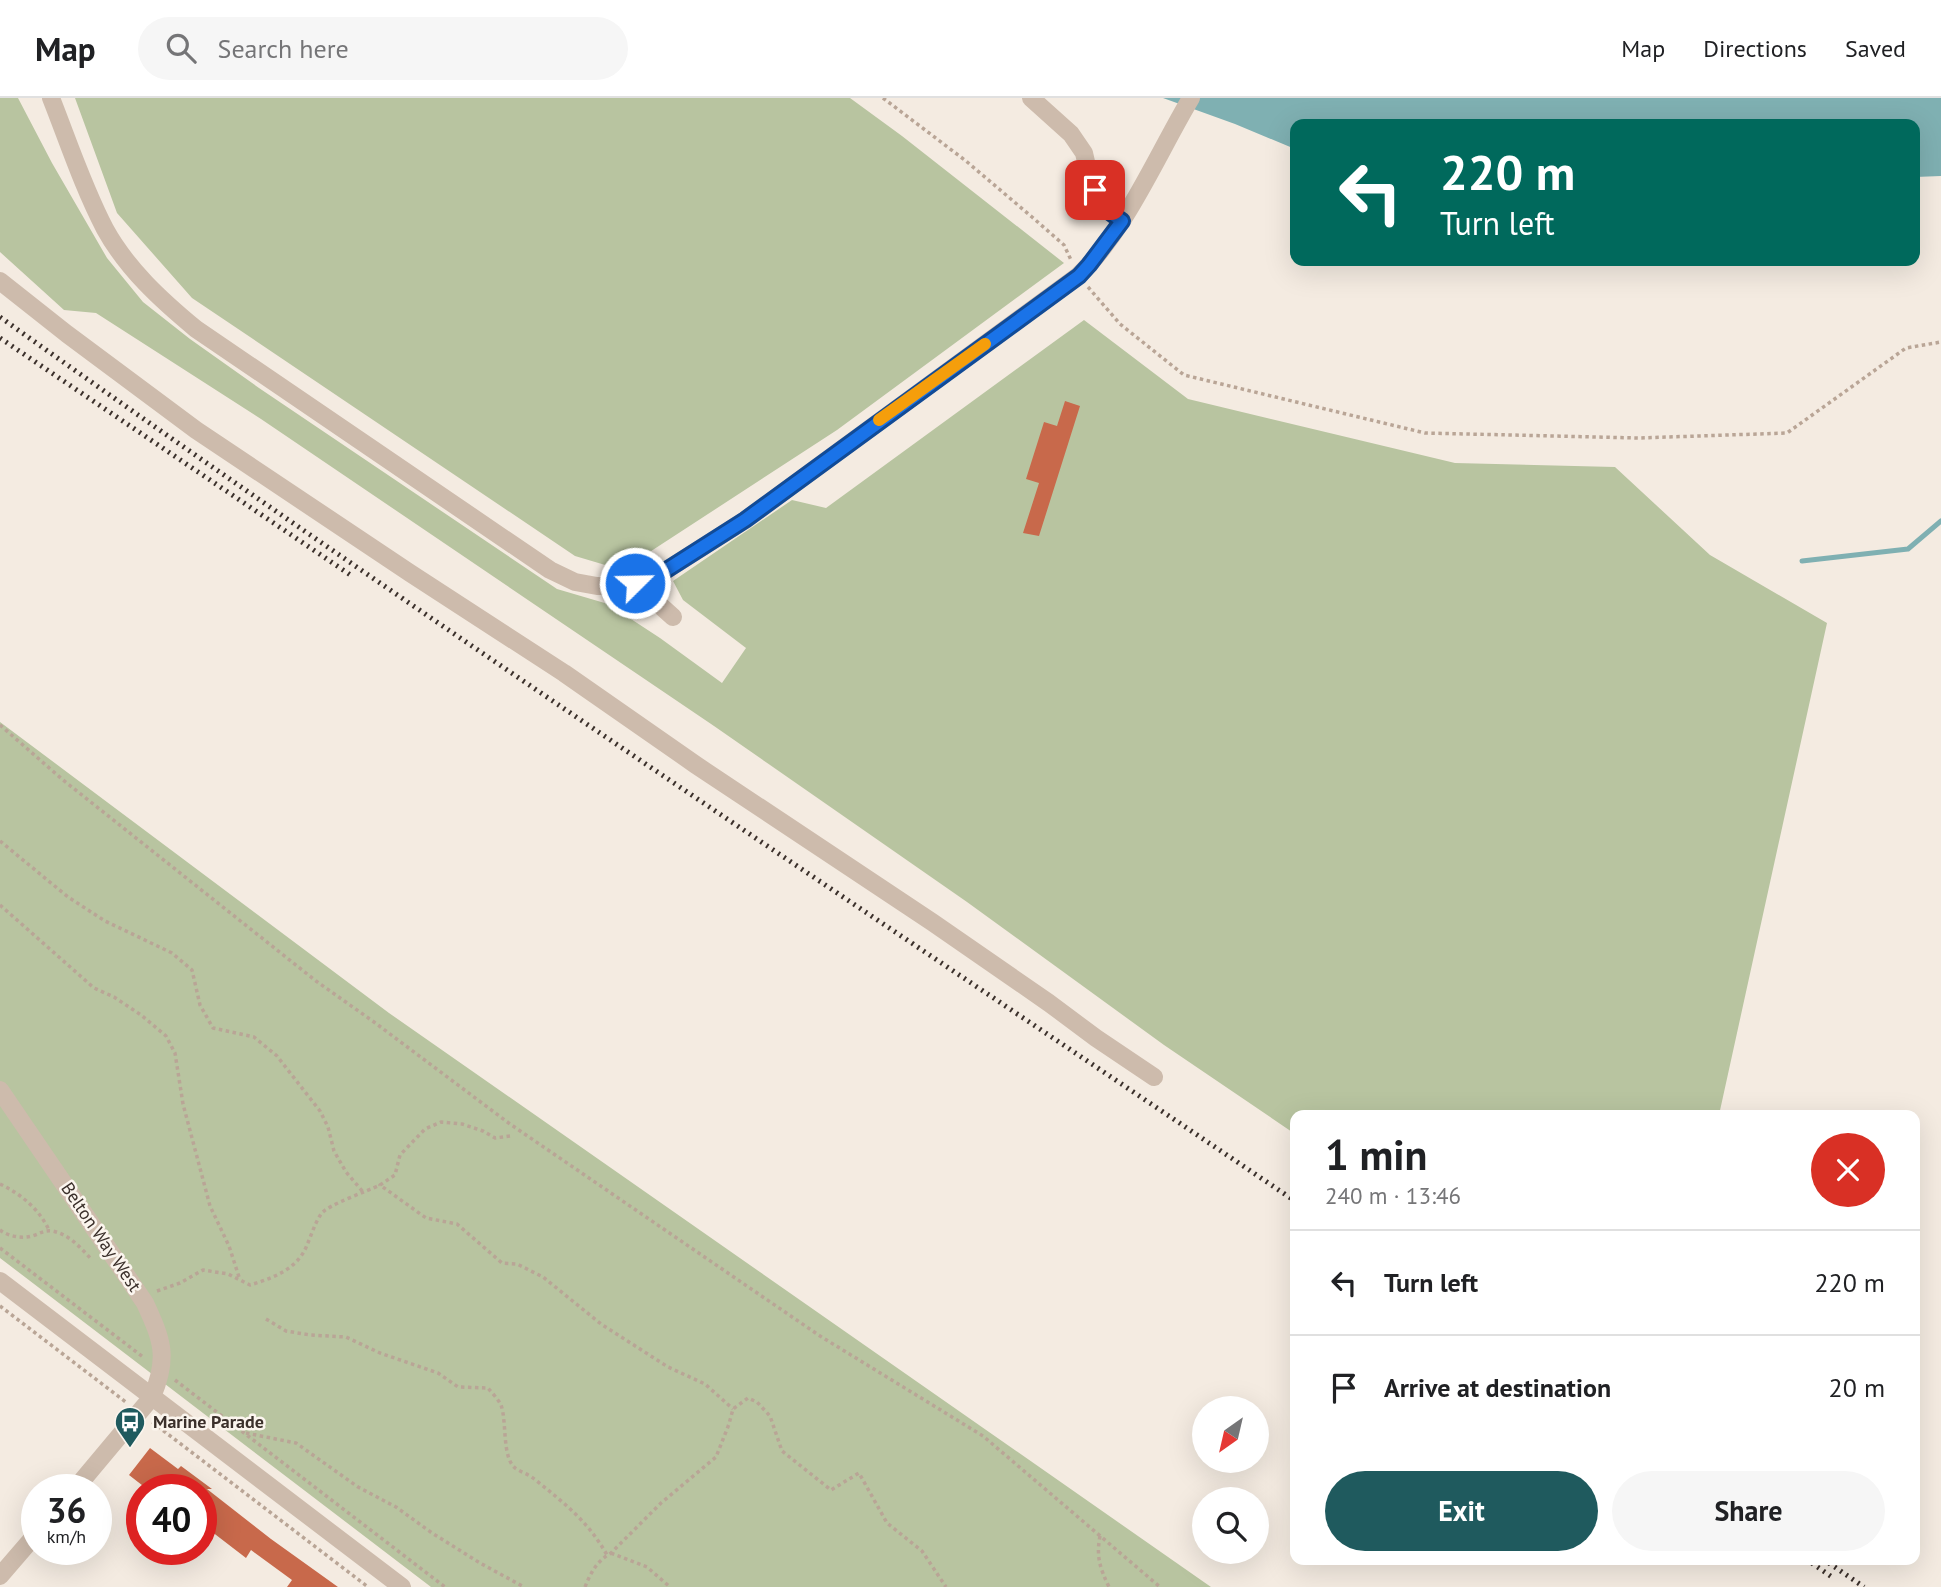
<!DOCTYPE html>
<meta charset="utf-8">
<style>
body{margin:0;font-family:"PT Sans",sans-serif;background:#f6f6f6;color:#202124;height:100vh;display:flex;flex-direction:column;font-size:26px;white-space:nowrap}
*{box-sizing:border-box;margin:0}
p{font-size:23px;color:#757577}
.icon{flex:none;width:38px;height:38px;fill:none;stroke:currentColor;stroke-width:2;stroke-linecap:round;stroke-linejoin:round}
.map{position:relative;flex:1;overflow:hidden}
.details{position:absolute;left:1290px;top:1012px;width:630px;height:455px;display:flex;flex-direction:column;background:#fff;border-radius:14px;box-shadow:0 7px 28px #0002}
.details>*{flex:none}
.hud{position:absolute;left:1290px;top:21px;width:630px;height:147px;border-radius:14px;box-shadow:0 7px 28px #0002;background:#00695c;color:#fff;overflow:hidden}
.needle{width:46px;rotate:214deg}
.buttons{position:absolute;left:1192px;top:1298px;display:grid;gap:14px}
.buttons a{display:grid;place-items:center;width:77px;height:77px;border-radius:50%;background:#fff;box-shadow:0 7px 28px #0002;font-size:35px}
.speed{position:absolute;left:21px;top:1376px;display:flex;gap:14px;font-size:35px;font-weight:700;text-align:center}
.speed>*{display:grid;place-content:center;width:91px;height:91px;border-radius:50%;background:#fff;box-shadow:0 7px 28px #0002;line-height:1}
.speed small{font-size:18px;font-weight:400}
.speed .limit{border:10px solid #d22;background:#fff;color:#111}
.pin{position:absolute;display:grid;place-items:center;width:60px;height:60px;color:#fff;margin:-30px;border-radius:14px;box-shadow:0 4px 10px #0006}
.me{position:absolute;width:77px;margin:-38px;rotate:67deg;stroke-linejoin:round;filter:drop-shadow(0 0 5px #0008)}
.turn{display:flex;align-items:center;gap:24px;height:147px;padding:0 35px;font-size:32px}
.turn .icon{width:91px;height:91px;stroke-width:2.5}
.turn b{display:block;font-size:49px;line-height:60px}
.round{display:grid;place-items:center;flex:none;width:74px;height:74px;border-radius:37px;background:#f6f6f6}
.headline{display:flex;align-items:center;justify-content:space-between;height:119px;padding:0 35px}
h1{font-size:42px;font-weight:800;line-height:52px}
.primary-button{display:flex;gap:14px;margin-top:auto;padding:14px 35px}
.primary-button a{flex:1;height:80px;border-radius:42px;background:#1f5a5e;color:#fff;font-size:28px;font-weight:800;line-height:80px;text-align:center}
.primary-button a+a{background:#f6f6f6;color:#202124}
ul{padding:0;list-style:none}
li{display:flex;align-items:center;gap:21px;height:105px;padding:0 35px;border-top:2px solid #e0e0e0}
li div{flex:1}
li b{display:block;font-size:26px}
li em{font-style:normal}
header{display:flex;align-items:center;gap:42px;box-sizing:border-box;height:98px;padding:0 35px;background:#fff;border-bottom:2px solid #e0e0e0}
header strong{font-size:33px}
nav{display:flex;gap:38px;margin-inline-start:auto;font-size:24px}
.search{width:490px;height:63px;background:#f6f6f6;display:flex;align-items:center;gap:18px;box-sizing:border-box;padding:0 24px;border-radius:38px;color:#757577;font-size:26px}
.map>svg:first-child{display:block}
.green{fill:#b8c4a0}
.water{fill:#7fb0b2}
.lines{fill:none;stroke-linecap:round;stroke-linejoin:round}
.stream{stroke:#7fb0b2;stroke-width:5}
.building{fill:#c8694b}
.path{stroke:#b9a596;stroke-width:3.5;stroke-dasharray:3.5 3.5;stroke-linecap:butt}
.minor{stroke:#cdbbac;stroke-width:18}
.rail{stroke:#3b302b;stroke-width:5;stroke-dasharray:2 5;stroke-linecap:butt}
.route-casing{stroke:#114b97;stroke-width:18}
.route{stroke:#1a73e8;stroke-width:12}
.slow{stroke:#f59e0b;stroke-width:12}
.labels{text-anchor:middle;stroke-width:5;stroke-linejoin:round;paint-order:stroke}
.street-label{font-size:18px;fill:#3b302b;stroke:#fbf5ee}
.poi-label{font-size:18px;font-weight:bold;fill:#3b302b;stroke:#fbf5ee;text-anchor:start}
</style>
<header>
<strong>Map</strong>
<div class="search"><svg class="icon" aria-label="search" viewBox="0 0 24 24"><circle cx="10" cy="10" r="6"/><path d="M15 15l6 6"/></svg>Search here</div>
<nav><a>Map</a><a>Directions</a><a>Saved</a></nav>
</header>
<div class="map">
<svg width="1941" height="1489" viewBox="0 0 1941 1489">
<rect width="100%" height="100%" fill="#f4ebe1"/>
<path class="green" d="M0,0H18L52,65L107,160L143,204L190,241L259,290L557,491L608,506L660,540L722,585L746,550L683,502L673,483L792,402L826,410L1084,222L1188,301L1455,365L1615,369L1710,457L1827,525L1719,1017H1295V1036L1164,947L967,804L714,628L261,321L96,215L64,212L0,154Z
M75,0H850L902,38L1064,165L837,332L622,472L575,458L192,200L117,115Z
M0,624L389,915L1211,1489H431L0,1160Z"/>
<path class="water" d="M1163,0H1941V78L1915,79L1914,26H1295V51L1235,26Z"/>
<g class="lines">
<path class="stream" d="M1802,463L1908,451L1941,423"/>
</g>
<path class="building" d="M1065,303L1080,308L1039,438L1023,435L1039,385L1026,381L1044,324L1057,328Z
M150,1350L178,1371L181,1368L212,1391H207L271,1441L338,1489H287L292,1482L251,1452L246,1460L207,1430L212,1424L201,1416V1391H167L155,1382L147,1391L129,1377Z"/>
<g class="lines">
<path class="path" d="M883,0L966,63L1032,119L1064,147L1071,162
M1088,189L1120,226L1184,277L1425,335L1639,340L1787,335L1906,250L1941,244
M0,627L63,682L316,883L374,924L510,1026L820,1238L983,1338L1160,1489
M0,743L68,799L105,823L172,855L192,872L200,907L213,930L254,939L277,958L320,1013L328,1029L334,1053L346,1074L364,1095
M0,807L94,890L114,899L141,917L166,938L175,955L183,1006L210,1108L229,1148L240,1182
M510,1038L495,1040L483,1033L462,1026L441,1024L425,1031L400,1057L395,1077L380,1087L426,1120L457,1126L502,1165L517,1166L543,1179L601,1226L668,1269L705,1286L733,1311
M0,1086C21,1096 39,1111 49,1132
M0,1132C8,1138 21,1141 32,1138C39,1136 44,1132 52,1133C69,1136 81,1150 92,1162
M0,1150L143,1259
M157,1193L180,1185L203,1172L228,1176L250,1187C273,1180 298,1171 307,1147C311,1138 315,1125 321,1116C327,1107 368,1093 380,1087
M0,1208L127,1305
M266,1221L286,1233L310,1237L346,1239L380,1255L438,1275L458,1289L488,1290C492,1295 498,1301 501,1307C507,1324 502,1357 514,1369C518,1373 528,1376 533,1380C563,1404 588,1423 607,1457
M175,1282L445,1489
M152,1324L368,1489
M246,1335L296,1345L358,1389L396,1409L432,1435L480,1465L524,1489
M1100,1438C1096,1459 1100,1470 1109,1489
M611,1455L647,1469L670,1489
M585,1489C591,1474 597,1463 611,1455L661,1405L716,1359L729,1326L733,1311L748,1300L757,1304L770,1318L782,1353L831,1392L859,1375L887,1425L922,1453L946,1489"/>
<path class="minor" d="M51,0C68,43 83,89 105,131C127,171 161,202 196,231L550,472L575,484L597,488H617L635,485L657,478L745,422L1078,178C1126,132 1157,57 1191,0
M1031,0L1071,36L1084,55L1089,77L1100,107L1122,123
M0,183L67,236L196,332L410,475L564,575L696,667L932,824L1049,905L1096,940L1154,979
M642,483L653,501L673,519
M0,992L145,1205C162,1242 169,1259 152,1299L75,1391
M0,1183L402,1489
M0,1478L37,1435"/>
<path class="rail" d="M0,219C425,523 862,810 1295,1103
M0,240L352,478
M1806,1461L1832,1479
M1823,1461L1864,1489"/>
</g>
<g class="lines">
<g class="route-casing">
<path id="route" d="M635,485L657,478L745,422L1079,178L1089,167L1122,123L1100,107L1095,92"/>
</g>
<use href="#route" class="route"/>
<path class="slow" d="M879,322L985,246"/>
</g>
<defs>
<g id="bus-pin" transform="scale(1.575)"><path d="M0 17L-7.5 6A9.5 9.5 0 1 1 7.5 6Z" fill="#1f5a5e" stroke="#fbf5ee"/><path d="M-5-6H5V4H4V6H2V4H-2V6H-4V4H-5ZM-3.5-4V0h7V-4ZM-3.5 1.2v1.5H-2V1.2ZM2 1.2v1.5H3.5V1.2Z" fill="#fff"/></g>
</defs>
<g fill-rule="evenodd">
<use href="#bus-pin" x="130" y="1324"/>
</g>
<g class="labels">
<g class="street-label">
<text transform="translate(101 1139) rotate(56)" y="6">Belton Way West</text>
</g>
<g class="poi-label">
<text x="153" y="1330">Marine Parade</text>
</g>
</g>
</svg>
<div class="buttons">
<a><svg class="needle" viewBox="-14 -14 28 28"><path d="M0-13l5 13h-10z" fill="#e53935"/><path d="M0 13l5-13h-10z" fill="#757577"/></svg></a>
<a><svg class="icon" aria-label="search" viewBox="0 0 24 24"><circle cx="10" cy="10" r="6"/><path d="M15 15l6 6"/></svg></a>
</div>
<div class="speed"><div>36<small>km/h</small></div><div class="limit">40</div></div>
<div class="pin" style="left:1095px;top:92px;background:#d93025"><svg class="icon" aria-label="arrive" viewBox="0 0 24 24"><path d="M6 21V4h12l-3 4 3 4H6"/></svg></div>
<svg class="me" style="left:635px;top:485px" viewBox="-20 -20 40 40"><circle r="17" fill="#1a73e8" stroke="#fff" stroke-width="3"/><path d="M0-11L8 9 0 5-8 9z" fill="#fff"/></svg>
<div class="hud">
<div class="turn"><svg class="icon" aria-label="left" viewBox="0 0 24 24"><path d="M17 20v-9H6M10 6l-5 5 5 5"/></svg><div><b>220 m</b>Turn left</div></div>
</div>
<section class="details">
<div class="headline"><div><h1>1 min</h1><p>240 m · 13:46</p></div><a class="round" style="background:#d93025;color:#fff"><svg class="icon" aria-label="close" viewBox="0 0 24 24"><path d="M6 6l12 12M18 6L6 18"/></svg></a></div>
<ul>
<li><svg class="icon" aria-label="left" viewBox="0 0 24 24"><path d="M17 20v-9H6M10 6l-5 5 5 5"/></svg><div><b>Turn left</b></div><em>220 m</em></li>
<li><svg class="icon" aria-label="arrive" viewBox="0 0 24 24"><path d="M6 21V4h12l-3 4 3 4H6"/></svg><div><b>Arrive at destination</b></div><em>20 m</em></li>
</ul>
<div class="primary-button"><a>Exit</a><a>Share</a></div>
</section>
</div>
